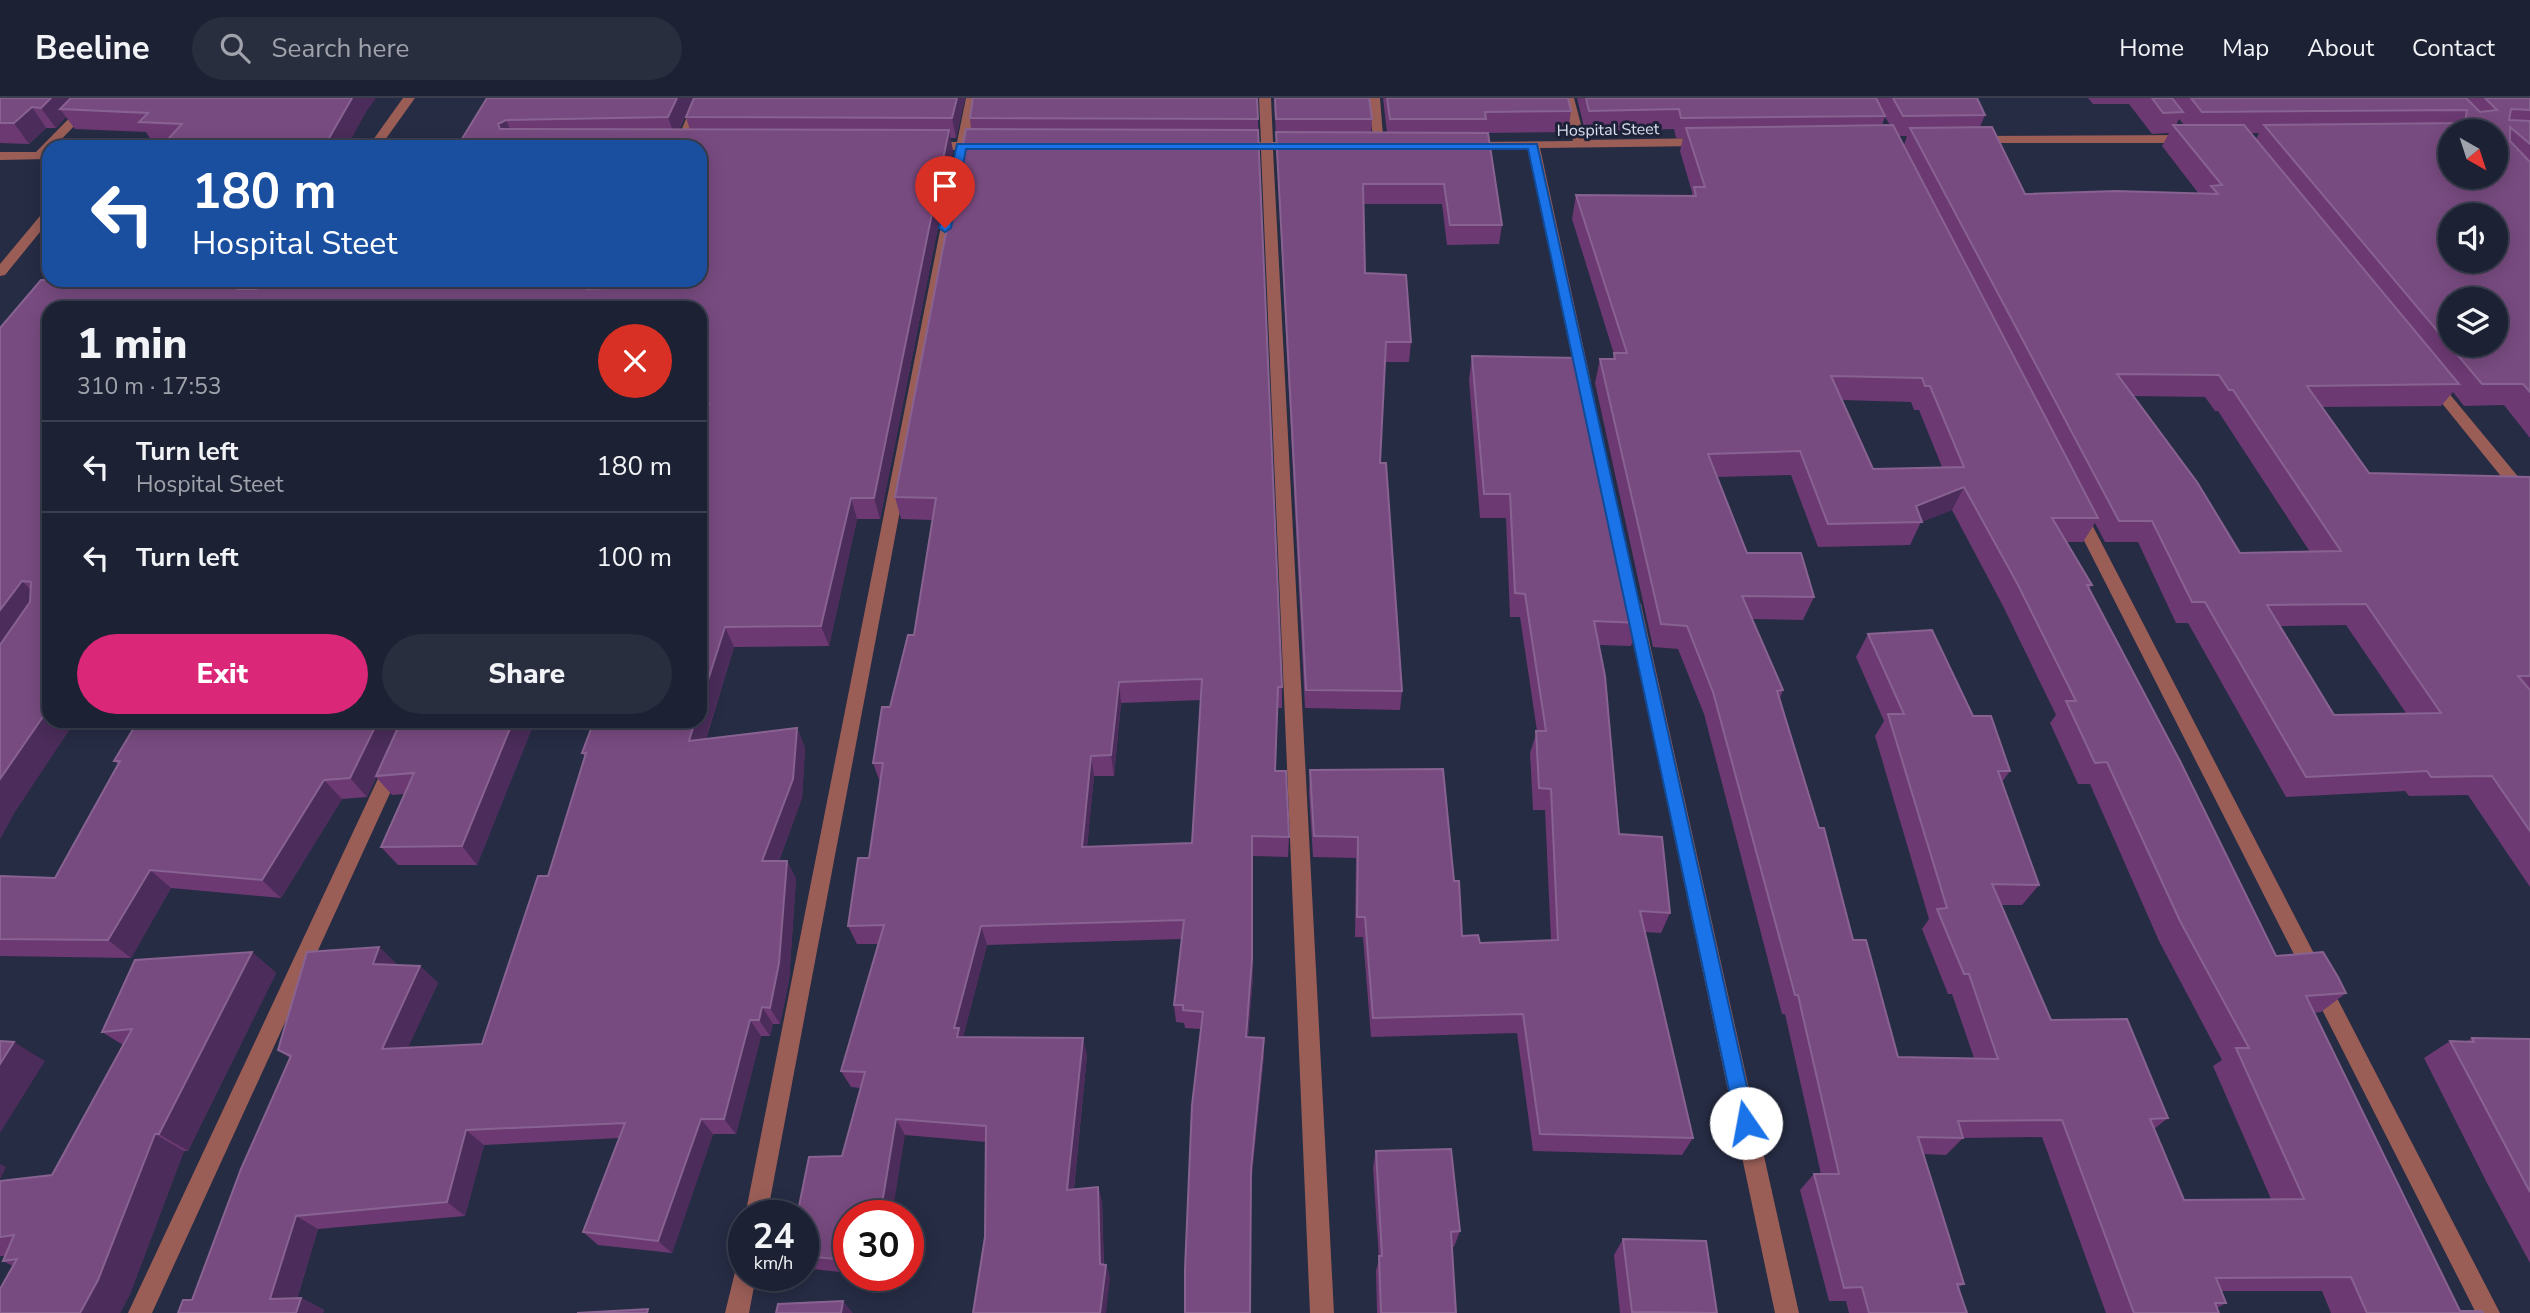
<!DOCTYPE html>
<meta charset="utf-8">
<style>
body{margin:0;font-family:"Nunito Sans",sans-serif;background:#292e3f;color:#f1f3f6;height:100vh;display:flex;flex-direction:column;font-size:26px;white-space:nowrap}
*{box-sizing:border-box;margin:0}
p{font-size:23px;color:#a0a3ac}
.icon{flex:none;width:38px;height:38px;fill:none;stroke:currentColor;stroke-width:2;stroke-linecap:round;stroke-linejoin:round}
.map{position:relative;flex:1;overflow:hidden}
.sheet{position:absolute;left:42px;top:203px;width:665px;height:427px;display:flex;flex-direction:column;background:#1c2133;border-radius:21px;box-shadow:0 4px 18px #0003,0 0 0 2px #3a3e4e}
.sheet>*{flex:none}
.top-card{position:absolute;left:42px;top:42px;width:665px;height:147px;border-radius:21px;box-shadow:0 4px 18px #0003,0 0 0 2px #3a3e4e;background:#1a4fa0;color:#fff;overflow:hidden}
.needle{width:46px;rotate:141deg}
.controls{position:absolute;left:2438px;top:21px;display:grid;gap:14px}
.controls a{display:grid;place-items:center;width:70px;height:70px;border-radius:50%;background:#1c2133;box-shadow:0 4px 18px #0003,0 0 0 2px #3a3e4e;font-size:35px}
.speed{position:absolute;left:728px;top:1102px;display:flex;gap:14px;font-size:35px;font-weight:700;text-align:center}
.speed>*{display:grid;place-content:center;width:91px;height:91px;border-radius:50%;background:#1c2133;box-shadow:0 4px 18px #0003,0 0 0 2px #3a3e4e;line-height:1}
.speed small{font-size:18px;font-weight:400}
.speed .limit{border:10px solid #d22;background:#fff;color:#111}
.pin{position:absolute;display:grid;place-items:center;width:60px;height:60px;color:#fff;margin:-72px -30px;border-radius:50% 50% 50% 0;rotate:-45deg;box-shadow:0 0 7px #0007}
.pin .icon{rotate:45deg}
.me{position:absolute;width:77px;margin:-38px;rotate:348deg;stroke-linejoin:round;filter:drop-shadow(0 0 5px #0008)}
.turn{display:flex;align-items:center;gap:24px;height:147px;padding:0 35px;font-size:32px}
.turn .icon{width:91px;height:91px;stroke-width:2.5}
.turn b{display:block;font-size:49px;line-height:60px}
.round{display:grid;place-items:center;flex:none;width:74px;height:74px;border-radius:37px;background:#292e3f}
.head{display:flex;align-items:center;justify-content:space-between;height:119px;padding:0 35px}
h1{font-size:42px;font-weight:800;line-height:52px}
.primary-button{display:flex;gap:14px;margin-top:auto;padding:14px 35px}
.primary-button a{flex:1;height:80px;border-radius:42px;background:#db2777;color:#fff;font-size:28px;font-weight:800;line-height:80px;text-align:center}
.primary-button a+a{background:#292e3f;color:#f1f3f6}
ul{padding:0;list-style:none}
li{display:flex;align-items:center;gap:21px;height:91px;padding:0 35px;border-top:2px solid #3a3e4e}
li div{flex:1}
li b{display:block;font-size:26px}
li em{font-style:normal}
header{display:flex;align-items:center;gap:42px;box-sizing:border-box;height:98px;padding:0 35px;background:#1c2133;border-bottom:2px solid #3a3e4e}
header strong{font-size:33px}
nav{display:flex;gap:38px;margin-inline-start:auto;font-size:24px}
.search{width:490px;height:63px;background:#292e3f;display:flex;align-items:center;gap:18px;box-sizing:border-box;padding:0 24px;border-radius:38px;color:#a0a3ac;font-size:26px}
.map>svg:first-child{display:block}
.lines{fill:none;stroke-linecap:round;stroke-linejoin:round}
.minor{fill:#9a5e57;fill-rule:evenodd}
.wall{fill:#6c3972;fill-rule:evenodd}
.shaded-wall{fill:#4b2c5a}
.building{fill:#784b80;stroke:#886291;stroke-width:2;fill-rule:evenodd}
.route{fill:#1a73e8;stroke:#114b97;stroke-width:2}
.labels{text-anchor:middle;stroke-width:6;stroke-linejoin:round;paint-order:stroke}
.far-street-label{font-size:16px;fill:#dbe0ef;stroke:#1d2239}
</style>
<header>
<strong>Beeline</strong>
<div class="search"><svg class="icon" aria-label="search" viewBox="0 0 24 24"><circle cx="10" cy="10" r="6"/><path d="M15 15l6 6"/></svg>Search here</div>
<nav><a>Home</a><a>Map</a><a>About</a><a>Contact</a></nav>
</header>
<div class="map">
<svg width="2530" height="1215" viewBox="0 0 2530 1215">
<rect width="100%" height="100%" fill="#262c44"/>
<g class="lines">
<path class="minor" d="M89,0H101L54,49H49V61L0,62V54H36Z
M403,0H415L380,49H368Z
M695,0H707L686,49H674Z
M966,0H978L969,44H987L993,48L987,52H968L767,1118H745L956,52H928L922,48L928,44H957Z
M1259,0H1271L1273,44H1299L1305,48L1299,52H1273L1334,1215H1310L1261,52H1236L1230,48L1236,44H1261Z
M1368,0H1380L1384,50L1374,47Z
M1562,0H1574L1585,42L1705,40L1711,44L1705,48L1540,50L1591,284L1584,289L1577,284L1528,51L1467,52L1461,48L1467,44L1573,43Z
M1974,38L2188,37L2194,41L2188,45H1970L1968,42Z
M49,111V123L5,177L0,178V166L45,112Z
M2433,280L2438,282L2530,393V409L2525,408L2428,288L2426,285Z
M2078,410L2086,415L2500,1215H2476L2070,415Z
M1633,500L1641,506L1799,1215H1775L1625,506Z
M405,623H423L152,1215H128Z
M744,1167V1178H756L749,1215H725L736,1170Z"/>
</g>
<path class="wall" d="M0,0L366,14L165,45L152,44L146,34L75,31L66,19L56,30H46L29,46L0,45Z
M487,0H694L679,32H690L686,19L694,0H965L956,40H950L953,53L880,421H857L829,548L734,549L706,641L797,630L805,650L802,700L779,763H787L796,781L789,882L780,926H773L770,938H761L736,1036H713L672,1155L598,1147L583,1134L619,1040L484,1047L465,1118L318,1131L297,1201L301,1200L324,1212L323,1215H178L183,1202H192L241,1071L290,960L278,952L307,854L379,849L397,867L420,868L438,885L408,949L482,946L538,778H548L585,659L582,655L594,623H700V330L704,320L700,319V210H49V623H75L14,715L0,741V230L41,182H609L606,190L610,182H700V49H457Z
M1257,0L1282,589V610H1278L1275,673L1289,739L1288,759L1252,758L1253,879L1248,939L1264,940V957L1251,1087L1201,931L1185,930L1184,925L1176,924L1174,907L1182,841L987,847L963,939L1087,957L1074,1091L1098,1089L1102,1104L1104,1167H1106L1110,1180L985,1139L986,1044L905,1037L849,1118V1175L803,1170V1118L842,1058L860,990L851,989L841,973L879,846H857L848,828L869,760L880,684L873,665L914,537L933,422L901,421L895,399L971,31L970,20ZM1201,602L1192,745L1087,749L1094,678H1114L1121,605Z
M1274,0H1369L1372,21L1371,35H1387L1383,0H1568L1571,13L1568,34L1484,35L1502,127L1499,146L1447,147L1442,106H1364L1365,175L1411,244L1409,264H1385L1380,365L1402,593L1400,612L1305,610Z
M1577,0H1977L1985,17L1980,29L2025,96H2199L2162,48L2169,35L2152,36L2129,6H2093L2088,0H2530V340L2504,307L2464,308L2453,294L2441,308L2322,309L2369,375L2530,379V789L2468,697L2409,698L2405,693L2286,699L2188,525H2176L2138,444H2105L2095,425L2083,444H2066L2092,487L2089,491L2276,858L2346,895L2321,914L2314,915L2460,1213L2483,1215H2331L2322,1193H2222L2226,1205L2217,1210L2219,1215H2106L2042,1039L1963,1040L1946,1057L1923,1056L1964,1186L1958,1190L1967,1215H1849L1846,1203H1829L1800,1092L1814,1076H1821L1785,916H1782L1704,616L1678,551L1653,549L1595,285L1600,261H1613L1614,256L1572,121L1576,97H1692V94L1680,53L1683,40H1676L1674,31L1585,33ZM1885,19L1890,27H1882ZM2179,21L2184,27H2176ZM2251,35H2259L2256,41ZM1899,38H1907L1904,47ZM2133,298L2205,299L2215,313H2218L2310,454L2240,455ZM1842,302L1911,304L1914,312H1919L1942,369L1873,371ZM1791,377L1818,449L1910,447L1921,424L1952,412L2003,508L2056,617L2050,625L2078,686H2090L2159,843L2222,962L2213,968L2271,1101L2184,1102L2154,1031L2168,1020L2051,922L2001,807H2022L2039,787L2002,684L2010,673L1973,618L1868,536L1856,559L1884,623L1875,638L1929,821L1922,831L1948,896H1952L1974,960L1898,959L1853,842L1780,600L1783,592L1752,521L1803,522L1814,499L1747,455L1717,379ZM2346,527L2406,615L2334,617L2280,528Z
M1472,258L1638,525L1631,548L1599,547L1619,736L1670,815L1661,835L1645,834L1693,1040L1682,1057L1533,1053L1517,935L1371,939L1363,839H1355L1356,760L1313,759L1309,694L1310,672L1454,783L1462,838L1480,845L1551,842L1545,712H1533L1530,655L1537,633L1520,519H1510L1506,420H1480L1469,282Z
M138,623H532L534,625L477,767H398L381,749L405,696L392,697L376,679L367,699L342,701L281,800L171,790L131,860L0,858V778L55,780L118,666L114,663Z
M252,854L276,875L188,1053H184L130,1196L120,1215H0L13,1168L3,1163L6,1158H0V1083L52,1077L123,947L102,934Z
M2472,940L2530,941V1165L2487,1085L2424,960L2450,943L2466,944Z
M1376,1053L1460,1133L1454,1149H1452L1456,1215H1377L1376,1173L1379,1161L1373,1070Z
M1623,1141L1717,1215H1620L1614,1157Z"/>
<path class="shaded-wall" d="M51,0H85L60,11L66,19L56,30L41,10Z
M352,0H376L366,14L347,49H324Z
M677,0H694L675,39L668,19Z
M957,0H965L956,40L952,20Z
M32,9L46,30L29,46L14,25Z
M506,22L515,42L508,49L498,26Z
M949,32L953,53L880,421L874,400Z
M244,182H271L253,210L238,191Z
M592,182H609L598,210L588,191Z
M1964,389L1952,412L1921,424L1916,408Z
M851,400L857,421L829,548L821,528Z
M22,483L42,504L0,562V512Z
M725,529L734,549L699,662L689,643L695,623H700V607Z
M1119,584L1121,605L1114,678L1111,657Z
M49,610V623H75L14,715L0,741V681Z
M378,623H404L367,699L350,680Z
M513,623H532L534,625L477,767L462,748Z
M797,630L805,650L802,700L772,781L762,763Z
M1091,658L1094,678L1085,769L1082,749Z
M324,682L342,701L281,800L262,782Z
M1252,758L1253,879L1246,956V939Z
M787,763L796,781L789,882L780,926L770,910Z
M150,772L171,790L131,860L108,842Z
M981,828L987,847L963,939L964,956L954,930Z
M379,849L397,867L391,883L373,866Z
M252,854L276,875L188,1053L159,1036Z
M420,868L438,885L400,967L382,951Z
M762,909L773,926L770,938L759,922Z
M750,922L761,938L736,1036L724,1021Z
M1083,940L1087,957L1072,1107L1067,1092Z
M1264,940V957L1251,1087V1072Z
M14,944L45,963L0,1035V966Z
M701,1021L713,1036L672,1155L658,1143Z
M896,1021L905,1037L892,1118H880Z
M466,1032L484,1047L465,1118L447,1104Z
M155,1036L184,1053L130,1196L120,1215H80Z
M0,1066L6,1069L0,1082Z
M1098,1089L1102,1104L1104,1180L1100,1166Z
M296,1118L318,1131L293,1213L270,1201Z
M1106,1167L1110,1180L1106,1215H1100Z
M301,1200L324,1212L323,1215H296Z
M843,1203L853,1215H841Z"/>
<path class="building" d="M0,0H51L41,10L32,9L14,25H0Z
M71,0H352L324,49H161L182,26L139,24L148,15L60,11Z
M487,0H677L668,19L506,22L498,26L500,31L949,32L874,400H851L821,528L725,529L700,607V330L709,306L700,302V210H49V610L0,681V547L30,504L31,484L22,483L0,512V230L41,182H244L238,191H256L262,182H592L588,191L606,190L610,182H700V49H457Z
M694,0H957L952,20L686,19Z
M973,0H1257L1258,21L970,20Z
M1275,0H1369L1372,21H1276Z
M1387,0H1568L1571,13L1485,14L1486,21H1390Z
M1586,0H1876L1885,18L1681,20L1679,11L1589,13Z
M1893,0H1977L1985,17L1903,18Z
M2152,0H2172L2183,14L2163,15Z
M2191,0H2466L2480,14L2497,12L2485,0H2530V12L2511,11L2509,22L2530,23V46L2510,29V43L2530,64V294L2523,286H2482L2264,27L2465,25L2467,12L2202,14ZM2450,33H2496V79H2450ZM2450,117H2496V163H2450ZM2450,201H2496V247H2450Z
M1893,27L2098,420H2052L2092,487H2087L2180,663L2276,858L2323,854L2338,879L2346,895L2306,898L2460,1213H2482L2483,1215H2367L2351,1179L2216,1180L2226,1205H2215L2219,1215H2134L2062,1022L1958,1023L1963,1040L1918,1039L1964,1186H1957L1967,1215H1869L1862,1189L1844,1190L1814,1076H1839L1798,897H1795L1713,594L1687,528L1661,526L1600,261H1615L1614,255H1627L1576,97L1696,98L1694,89H1705L1686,30ZM1831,278L1922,280L1925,288H1930L1964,369L1873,371ZM1800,353L1828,426L1922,424L1916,408L1964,389L2017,485L2076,603H2066L2095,665L2107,664L2180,823L2249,950H2236L2304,1101L2184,1102L2150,1021L2168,1020L2127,921L2051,922L1992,786L2039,787L1998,673H2010L1991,618H1973L1932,532L1868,536L1904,616H1888L1947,810L1937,811L1964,876H1969L1998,961L1898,959L1866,842H1853L1824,730H1819L1777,593L1783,592L1742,498L1814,499L1801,455H1747L1708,356Z
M2173,27H2244L2459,286L2307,288L2369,375L2530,379V578H2518L2530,592V733L2492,678L2431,679L2427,673L2306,679L2205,504H2192L2152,423H2119L1910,30L1992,29L2025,96L2116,93L2218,96L2211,88L2222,87ZM2117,276L2219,277L2229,292H2233L2341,453L2240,455L2197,384ZM2366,506L2441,615L2334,617L2267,507Z
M966,31L1258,32L1282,589H1278L1275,673H1286L1289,739L1252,738V861L1246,939L1264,940L1251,1072L1250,1215H1185V1171L1192,1007L1203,914L1183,912V907H1174L1184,822L981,828L954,930H959L957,939L1083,940L1067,1092L1098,1089L1100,1166L1106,1167L1100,1215H973L985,1139L986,1028L896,1021L880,1118H849V1155L848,1162L803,1158V1118H797L809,1059L842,1058L865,974L841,973L884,827L848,828L858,760H869L883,665H873L882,609H890L908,537H914L936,400L895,399ZM1202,581L1192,745L1082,749L1091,658L1111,657L1119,584Z
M1276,34L1488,35L1502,127H1450L1444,86H1363L1365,175L1406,177L1411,244H1386L1380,365H1386L1402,593L1306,592Z
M1472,258L1580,260L1638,525L1594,523L1605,578L1619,736L1662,739L1670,815L1640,813L1693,1040L1540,1036L1523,916L1373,920L1365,819H1357L1358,739L1314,738L1310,672L1443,671L1454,783H1459L1462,838L1478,837L1480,845L1558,842L1551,691L1539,690L1536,633H1546L1525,496L1515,495L1510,396H1484Z
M138,623H378L350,680L324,682L262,782L150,772L108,842L0,841V778L55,780L120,663H114Z
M401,623H513L462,748L381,749L414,675L376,678Z
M594,623H695L689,643L797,630L793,681L762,763H787L779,865L770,910L762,909L759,922H750L724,1021H701L658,1143L583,1134L625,1025L466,1032L447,1104L296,1118L270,1201L301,1200L296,1215H178L183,1202H192L241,1071L291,958L278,952L307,854L379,849L373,866L420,868L382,951L482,946L538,778H548L586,655H582Z
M252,854L159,1036H155L98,1182L80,1215H0V1191L17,1161L3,1163L14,1137L0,1139V1083L52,1077L132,931L102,934L135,862Z
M2472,940L2530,941V1094L2450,943L2474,944Z
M0,943L14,944L0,966Z
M1451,1051L1460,1133L1451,1134L1456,1215H1381L1379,1158H1382L1376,1053Z
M1623,1141L1706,1143L1717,1215L1632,1214Z
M843,1203L841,1215H776L778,1206Z
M648,1211L647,1215H577Z"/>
<path class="route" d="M957,46H1537L1755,1025L1753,1032L1746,1034L1739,1032L1736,1025L1528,51H966L951,130L945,134L939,130Z"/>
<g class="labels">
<g class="far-street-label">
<text transform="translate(1608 31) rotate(-1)" y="6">Hospital Steet</text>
</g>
</g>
</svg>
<div class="controls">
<a><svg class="needle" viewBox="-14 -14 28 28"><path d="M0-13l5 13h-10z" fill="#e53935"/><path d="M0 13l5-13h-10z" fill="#a0a3ac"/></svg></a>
<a><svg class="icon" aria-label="sound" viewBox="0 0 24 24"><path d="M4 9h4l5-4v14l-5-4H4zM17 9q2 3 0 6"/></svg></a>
<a><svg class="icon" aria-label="layers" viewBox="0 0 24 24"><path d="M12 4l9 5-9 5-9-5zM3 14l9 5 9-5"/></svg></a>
</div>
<div class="speed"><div>24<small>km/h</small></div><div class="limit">30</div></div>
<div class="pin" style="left:945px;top:130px;background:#d93025"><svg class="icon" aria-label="arrive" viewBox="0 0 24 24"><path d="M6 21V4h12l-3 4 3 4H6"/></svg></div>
<svg class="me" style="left:1746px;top:1025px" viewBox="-20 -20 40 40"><circle r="19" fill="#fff"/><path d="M0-13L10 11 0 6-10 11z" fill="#1a73e8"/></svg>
<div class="top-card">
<div class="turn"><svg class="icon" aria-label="left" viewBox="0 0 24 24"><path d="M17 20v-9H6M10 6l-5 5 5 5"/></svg><div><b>180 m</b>Hospital Steet</div></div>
</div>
<section class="sheet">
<div class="head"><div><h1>1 min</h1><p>310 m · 17:53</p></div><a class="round" style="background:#d93025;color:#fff"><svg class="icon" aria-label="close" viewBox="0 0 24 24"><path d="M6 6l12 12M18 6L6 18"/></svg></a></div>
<ul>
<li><svg class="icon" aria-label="left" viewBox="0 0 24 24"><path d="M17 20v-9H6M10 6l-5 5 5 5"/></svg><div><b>Turn left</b><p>Hospital Steet</p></div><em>180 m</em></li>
<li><svg class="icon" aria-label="left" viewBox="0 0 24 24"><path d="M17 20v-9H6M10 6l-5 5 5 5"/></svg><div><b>Turn left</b></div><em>100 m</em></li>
</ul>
<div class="primary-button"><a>Exit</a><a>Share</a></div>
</section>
</div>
